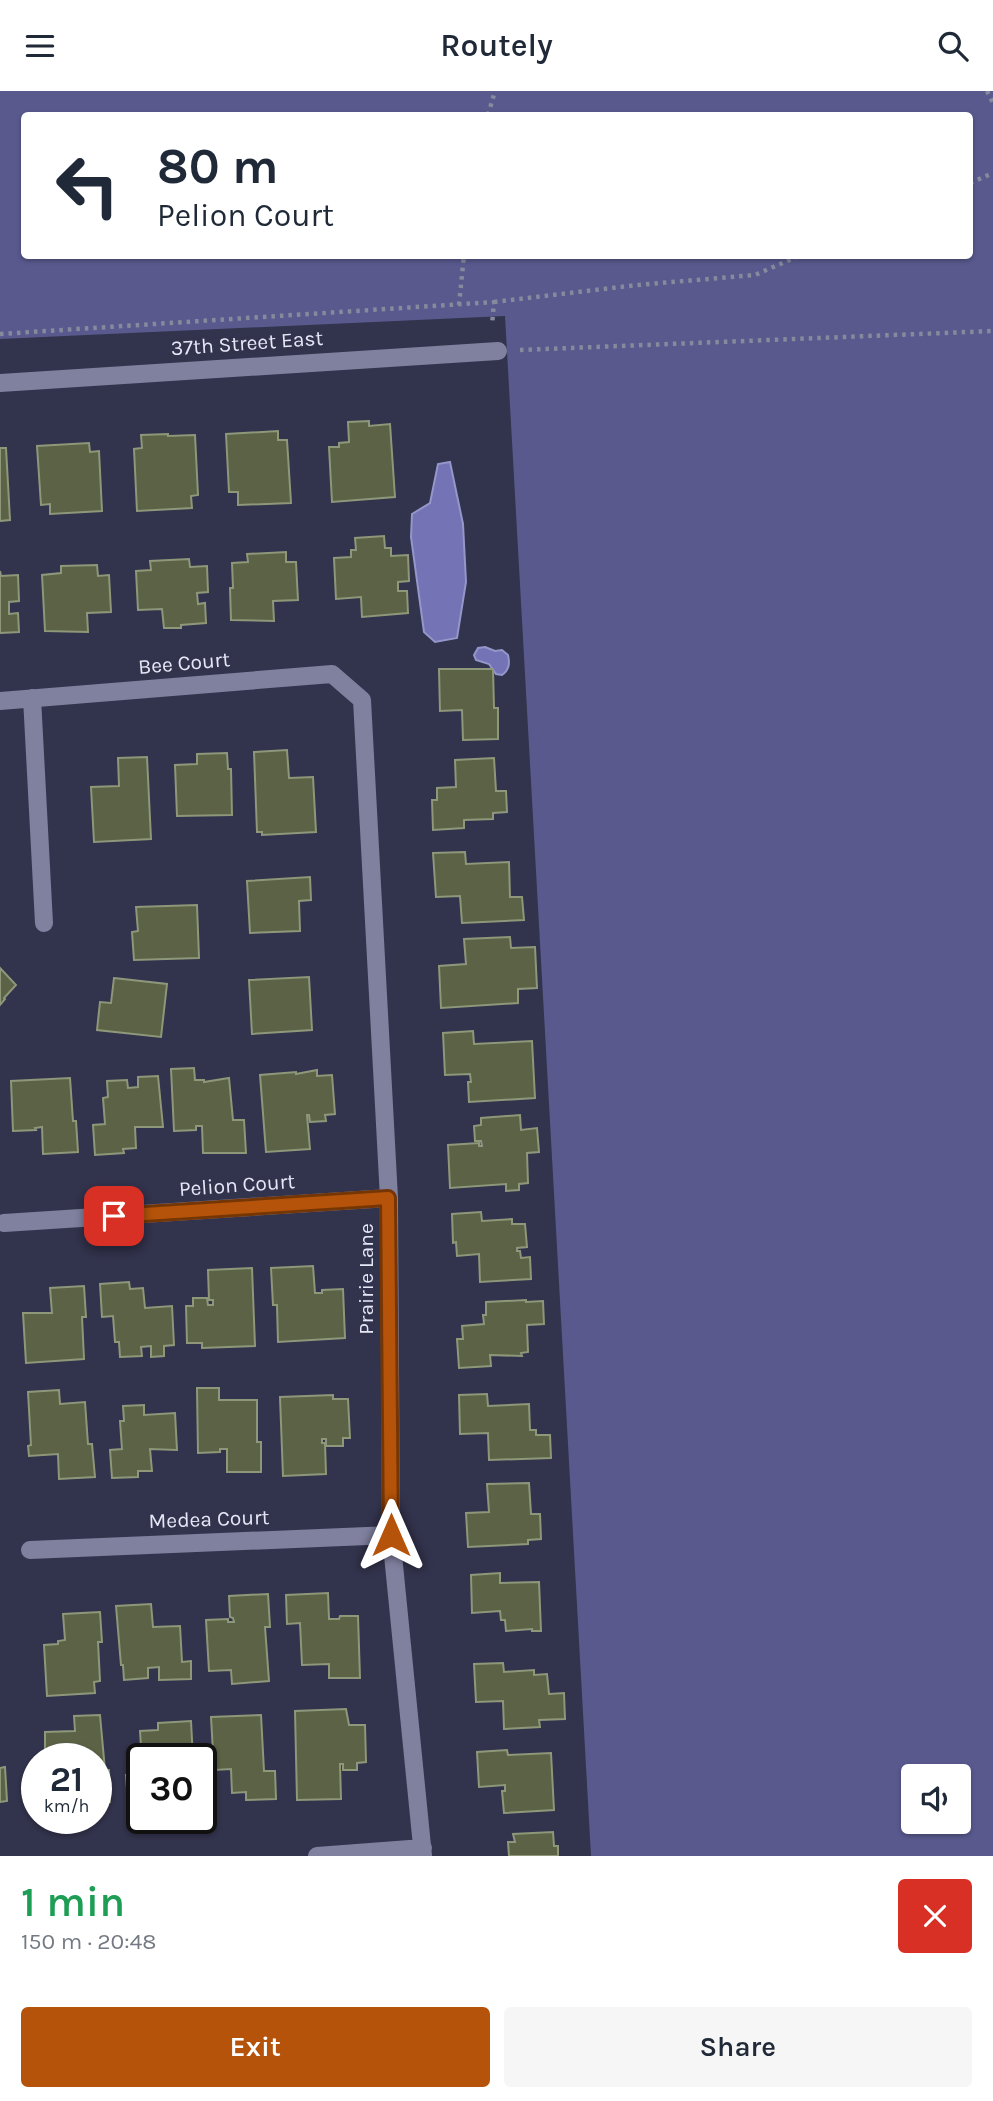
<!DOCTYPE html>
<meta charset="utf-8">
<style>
body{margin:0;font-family:Karla,sans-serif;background:#f6f6f7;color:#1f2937;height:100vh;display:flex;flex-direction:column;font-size:26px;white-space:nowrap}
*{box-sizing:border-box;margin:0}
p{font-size:23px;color:#747a83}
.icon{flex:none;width:38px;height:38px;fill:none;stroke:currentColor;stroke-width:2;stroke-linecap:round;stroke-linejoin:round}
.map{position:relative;height:1765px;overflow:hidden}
.details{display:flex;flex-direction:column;background:#fff;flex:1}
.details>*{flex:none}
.guide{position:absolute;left:21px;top:21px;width:952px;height:147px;border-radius:7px;box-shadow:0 2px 5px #0004;background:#fff;color:#1f2937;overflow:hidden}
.fabs{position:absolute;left:901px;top:1673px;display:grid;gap:14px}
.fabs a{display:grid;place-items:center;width:70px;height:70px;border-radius:7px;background:#fff;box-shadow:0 2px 5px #0004;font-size:35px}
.speed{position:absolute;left:21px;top:1652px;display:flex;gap:14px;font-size:35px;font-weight:700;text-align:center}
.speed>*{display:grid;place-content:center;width:91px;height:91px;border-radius:50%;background:#fff;box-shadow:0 2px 5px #0004;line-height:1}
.speed small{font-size:18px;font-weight:400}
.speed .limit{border:4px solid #111;border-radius:10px;background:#fff;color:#111}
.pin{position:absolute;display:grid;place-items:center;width:60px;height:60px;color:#fff;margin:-30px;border-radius:14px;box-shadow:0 4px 10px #0006}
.me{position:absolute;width:77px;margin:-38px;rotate:0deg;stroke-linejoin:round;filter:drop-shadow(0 0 5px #0008)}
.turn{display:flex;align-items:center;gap:24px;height:147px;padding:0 21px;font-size:32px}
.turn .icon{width:91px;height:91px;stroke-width:2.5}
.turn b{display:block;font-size:49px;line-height:60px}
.round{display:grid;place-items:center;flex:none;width:74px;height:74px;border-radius:7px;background:#f6f6f7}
.overview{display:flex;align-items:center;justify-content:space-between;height:119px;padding:0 21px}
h1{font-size:42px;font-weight:600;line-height:52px;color:#1e9e55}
.button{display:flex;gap:14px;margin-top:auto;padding:14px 21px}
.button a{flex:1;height:80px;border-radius:7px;background:#b45309;color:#fff;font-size:28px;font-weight:600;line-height:80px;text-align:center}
.button a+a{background:#f6f6f7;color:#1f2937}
header{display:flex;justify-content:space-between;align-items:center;height:91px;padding:0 21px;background:#fff;font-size:32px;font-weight:600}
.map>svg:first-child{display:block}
.green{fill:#59598e;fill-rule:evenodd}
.water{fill:#7373b5;stroke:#9596c9;stroke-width:2}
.building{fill:#5b6246;stroke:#8e9779;stroke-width:2}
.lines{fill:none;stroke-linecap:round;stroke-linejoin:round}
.path{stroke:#87899d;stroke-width:4.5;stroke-dasharray:3.5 5;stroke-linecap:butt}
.minor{stroke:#80819f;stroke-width:18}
.route-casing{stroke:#753606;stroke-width:18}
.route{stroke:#b45309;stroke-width:12}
.labels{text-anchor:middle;stroke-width:6;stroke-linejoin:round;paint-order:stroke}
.street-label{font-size:21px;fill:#e5e7f7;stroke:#32334c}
</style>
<header><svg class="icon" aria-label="menu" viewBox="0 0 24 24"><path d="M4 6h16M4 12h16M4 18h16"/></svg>Routely<svg class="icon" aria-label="search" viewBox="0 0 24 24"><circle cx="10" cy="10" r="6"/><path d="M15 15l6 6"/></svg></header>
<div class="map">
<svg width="993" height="1765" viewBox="0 0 993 1765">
<rect width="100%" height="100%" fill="#32334c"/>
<path class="green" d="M0,0H993V1765H591L505,225L0,248ZM24,24H970V164H24ZM914,1685H959V1731H914Z"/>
<path class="water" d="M450,371L463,433L466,491L457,547L435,551L424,541L411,446L412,423L430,412L438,373Z
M485,556L495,560L502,559L508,564C510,573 509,579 502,584L496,583L489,573L476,569L474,564L478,557Z"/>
<path class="building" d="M369,330V335L390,333L395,406L332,411L329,356H339V352L349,351L348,331Z
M278,340V349H287L291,412L238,414V401H229L226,343Z
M168,343V345L195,344L198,404L191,405L192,417L137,420L134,358L142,357L141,344Z
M89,352L90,361L99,360L102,420L50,423V413L41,414L37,355Z
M0,357H6L10,429L0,430Z
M384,445L385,457H391V465L408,464L409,490L398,491V500H407L408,522L362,526L361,506L336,508L334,467L351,466V459H356L355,447Z
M286,461V471H296L298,509L273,510L274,530L231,529L230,497H233L232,472L248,471L247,463Z
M189,468L190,476L207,475L208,501L197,502L198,513L205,512L206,532L181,534V537H164L162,518L138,519L136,480L151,479L150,470Z
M97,474L98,485L109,484L111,521L87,522L88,541L45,540L42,484L61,482V475Z
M0,480L1,485L18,484L19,510L9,511V523L18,522L19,541L0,542Z
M439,578H493L494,617H498V648L463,649L462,619L440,620Z
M287,659L289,687L313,686L316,741L262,744V741H257L254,661Z
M227,662L228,678H231L232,724L177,725L175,674L197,673V663Z
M147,666L151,748L94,751L91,696L119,695L118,667Z
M494,667L496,700H506L507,721L493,722V728L464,729V737L433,739L432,709H437V697L456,696L455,669Z
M465,761L466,773L509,771L510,806H522L524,829L462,832L460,805L436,806L433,762Z
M310,786L311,809L299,810L300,840L250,842L247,790Z
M197,814L199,867L134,869L132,841L138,840L136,816Z
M510,846L511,857L535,856L537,897L518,898V912L441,917L439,875L466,873L464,848Z
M0,877L16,894L4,907L5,908L0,914Z
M309,886L312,939L252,943L249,889Z
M114,887L167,893L161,946L97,939L100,911L111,912Z
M473,940L474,953L532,950L535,1007L469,1011L468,991H471L470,983L445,984L443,942Z
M194,977L195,989H204V991L229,987L233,1029H244L246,1062H203L202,1035H196V1039L174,1040L171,978Z
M317,979V985L332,984L335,1023L325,1024L326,1030L310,1031L309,1024H307L310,1058L266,1061L260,984L296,981V983Z
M158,985L163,1036H135L136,1057L123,1058L124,1062L95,1064L93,1034L105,1033L103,1007L108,1006L107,990L127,989L128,997L138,996V986Z
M70,987L73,1030H76L78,1061L43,1063L42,1036L35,1037L36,1039L13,1040L11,990Z
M520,1024L521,1039L537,1037L539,1061L527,1062L528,1092L519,1093V1099L506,1100V1093L450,1097L448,1054L479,1052V1055H482L481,1050H475L474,1035L481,1034V1027Z
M481,1121L482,1130L512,1128V1133H525L527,1156L517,1157V1160H520L521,1167L530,1166L531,1188L480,1191L479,1163L457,1165L456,1151L453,1152L452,1123Z
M313,1175L315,1202H322V1199L343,1198L345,1247L278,1251L277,1214H273L271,1177Z
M252,1177L255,1255L202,1257V1252H187L186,1215H193V1207H207L208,1214H213V1209H209L208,1179Z
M129,1191L130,1198L143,1197L145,1217L172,1215L174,1254L164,1255V1265L151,1266V1255L141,1256L142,1265L120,1266L119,1251H115L113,1225L102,1226L100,1193Z
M84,1195L86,1226H82L84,1268L26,1272L23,1222H52L50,1197Z
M526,1209V1211L543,1210L544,1233L527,1234L528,1261L521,1262L522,1265L490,1264L491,1275L459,1277L457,1248H463L462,1235L484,1233L483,1224H486V1211Z
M197,1297H219V1309H257V1351H261V1381H227V1358H220V1361L198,1362Z
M59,1299L60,1313L85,1311L88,1353H92L95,1386L59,1388L58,1363L29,1365L28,1355L31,1354L28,1301Z
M487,1303L488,1315L529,1313L530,1339H536V1344H550L551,1367L489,1369L488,1342L460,1343L459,1304Z
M333,1304V1308H348L350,1347H343V1355H326V1348H322V1352H325L326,1383L283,1385L280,1306Z
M144,1314V1324L175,1322L177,1359L150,1358L152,1380H138V1386L112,1387L110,1359L122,1358L120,1330H124L123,1315Z
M529,1392L531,1423H540L541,1448L528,1449V1453L468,1456L466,1422L489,1421L487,1393Z
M500,1482V1492L539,1491L541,1540H532V1538L506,1540L505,1529H501L500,1520L472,1522L471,1484Z
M328,1502L329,1528H339L340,1525H358L360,1587H329V1573L302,1574L300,1532L287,1533L286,1504Z
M268,1503L270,1536H265L269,1590L232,1593L231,1579L209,1580L206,1529L228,1528V1531H234L233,1527L230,1526L229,1505Z
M151,1513L153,1536L180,1535L182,1571L191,1570V1588L159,1589V1576L148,1577V1587L124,1589L123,1574H121L116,1515Z
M100,1521L102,1551H98L100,1590L94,1591L95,1602L47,1605L44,1554L58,1553V1550L65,1549L63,1523Z
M503,1572L504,1581L534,1579V1584L547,1583L549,1603L564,1602L565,1628L539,1629L540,1636L504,1638L503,1610L476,1611L474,1573Z
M346,1618L349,1634H365L366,1671L357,1672V1679H343V1673H340L341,1708L297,1709L295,1620Z
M100,1624L105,1679H109L110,1711L96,1712V1668H45V1641L75,1640L74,1625Z
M261,1624L264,1680H275L276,1708L246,1709V1701L232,1702L231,1678L214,1679L211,1626Z
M191,1630L193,1668H142V1711L128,1712L126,1684L137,1683L135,1657L141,1656L140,1640L158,1639V1632Z
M507,1659L508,1664L551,1662L554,1719L504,1722L502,1700H505V1694L479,1696L477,1661Z
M5,1676L7,1710L0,1711V1677Z
M553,1741L554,1755H558V1765H509L508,1751H515L513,1743Z"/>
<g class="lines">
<path class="path" d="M987,0L993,12
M488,24L495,0
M970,92L993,82
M494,211L637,194L755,184L801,164
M459,214L464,164
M0,243L494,211L492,234
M520,259L993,240"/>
<path class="minor" d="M0,292L498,260
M32,607L44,832
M0,610L332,583L362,609L389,1107L391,1444L423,1765
M4,1132L389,1107
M30,1459L391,1444
M317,1765L423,1757"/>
</g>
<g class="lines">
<g class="route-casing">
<path id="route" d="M114,1125L388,1107L391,1444"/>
</g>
<use href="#route" class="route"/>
</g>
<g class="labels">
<g class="street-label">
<text transform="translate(247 252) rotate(-4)" y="7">37th Street East</text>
<text transform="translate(184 572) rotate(-5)" y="7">Bee Court</text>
<text transform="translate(237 1094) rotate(-4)" y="7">Pelion Court</text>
<text transform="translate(366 1188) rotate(-90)" y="7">Prairie Lane</text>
<text transform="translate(209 1428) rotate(-2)" y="7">Medea Court</text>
</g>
</g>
</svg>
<div class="fabs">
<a><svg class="icon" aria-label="sound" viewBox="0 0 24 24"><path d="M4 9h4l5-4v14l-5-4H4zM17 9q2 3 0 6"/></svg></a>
</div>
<div class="speed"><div>21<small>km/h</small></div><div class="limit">30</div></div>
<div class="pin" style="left:114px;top:1125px;background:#d93025"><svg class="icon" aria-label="arrive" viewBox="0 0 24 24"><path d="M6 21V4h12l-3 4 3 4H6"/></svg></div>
<svg class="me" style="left:391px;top:1444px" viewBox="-20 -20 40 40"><path d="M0-17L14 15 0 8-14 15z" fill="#b45309" stroke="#fff" stroke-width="4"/></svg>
<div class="guide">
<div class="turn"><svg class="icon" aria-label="left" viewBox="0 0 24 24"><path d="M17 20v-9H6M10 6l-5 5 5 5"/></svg><div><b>80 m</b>Pelion Court</div></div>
</div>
</div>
<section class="details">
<div class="overview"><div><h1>1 min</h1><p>150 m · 20:48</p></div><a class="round" style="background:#d93025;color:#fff"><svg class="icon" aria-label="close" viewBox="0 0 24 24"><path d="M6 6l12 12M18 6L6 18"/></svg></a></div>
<div class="button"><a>Exit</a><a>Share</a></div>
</section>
